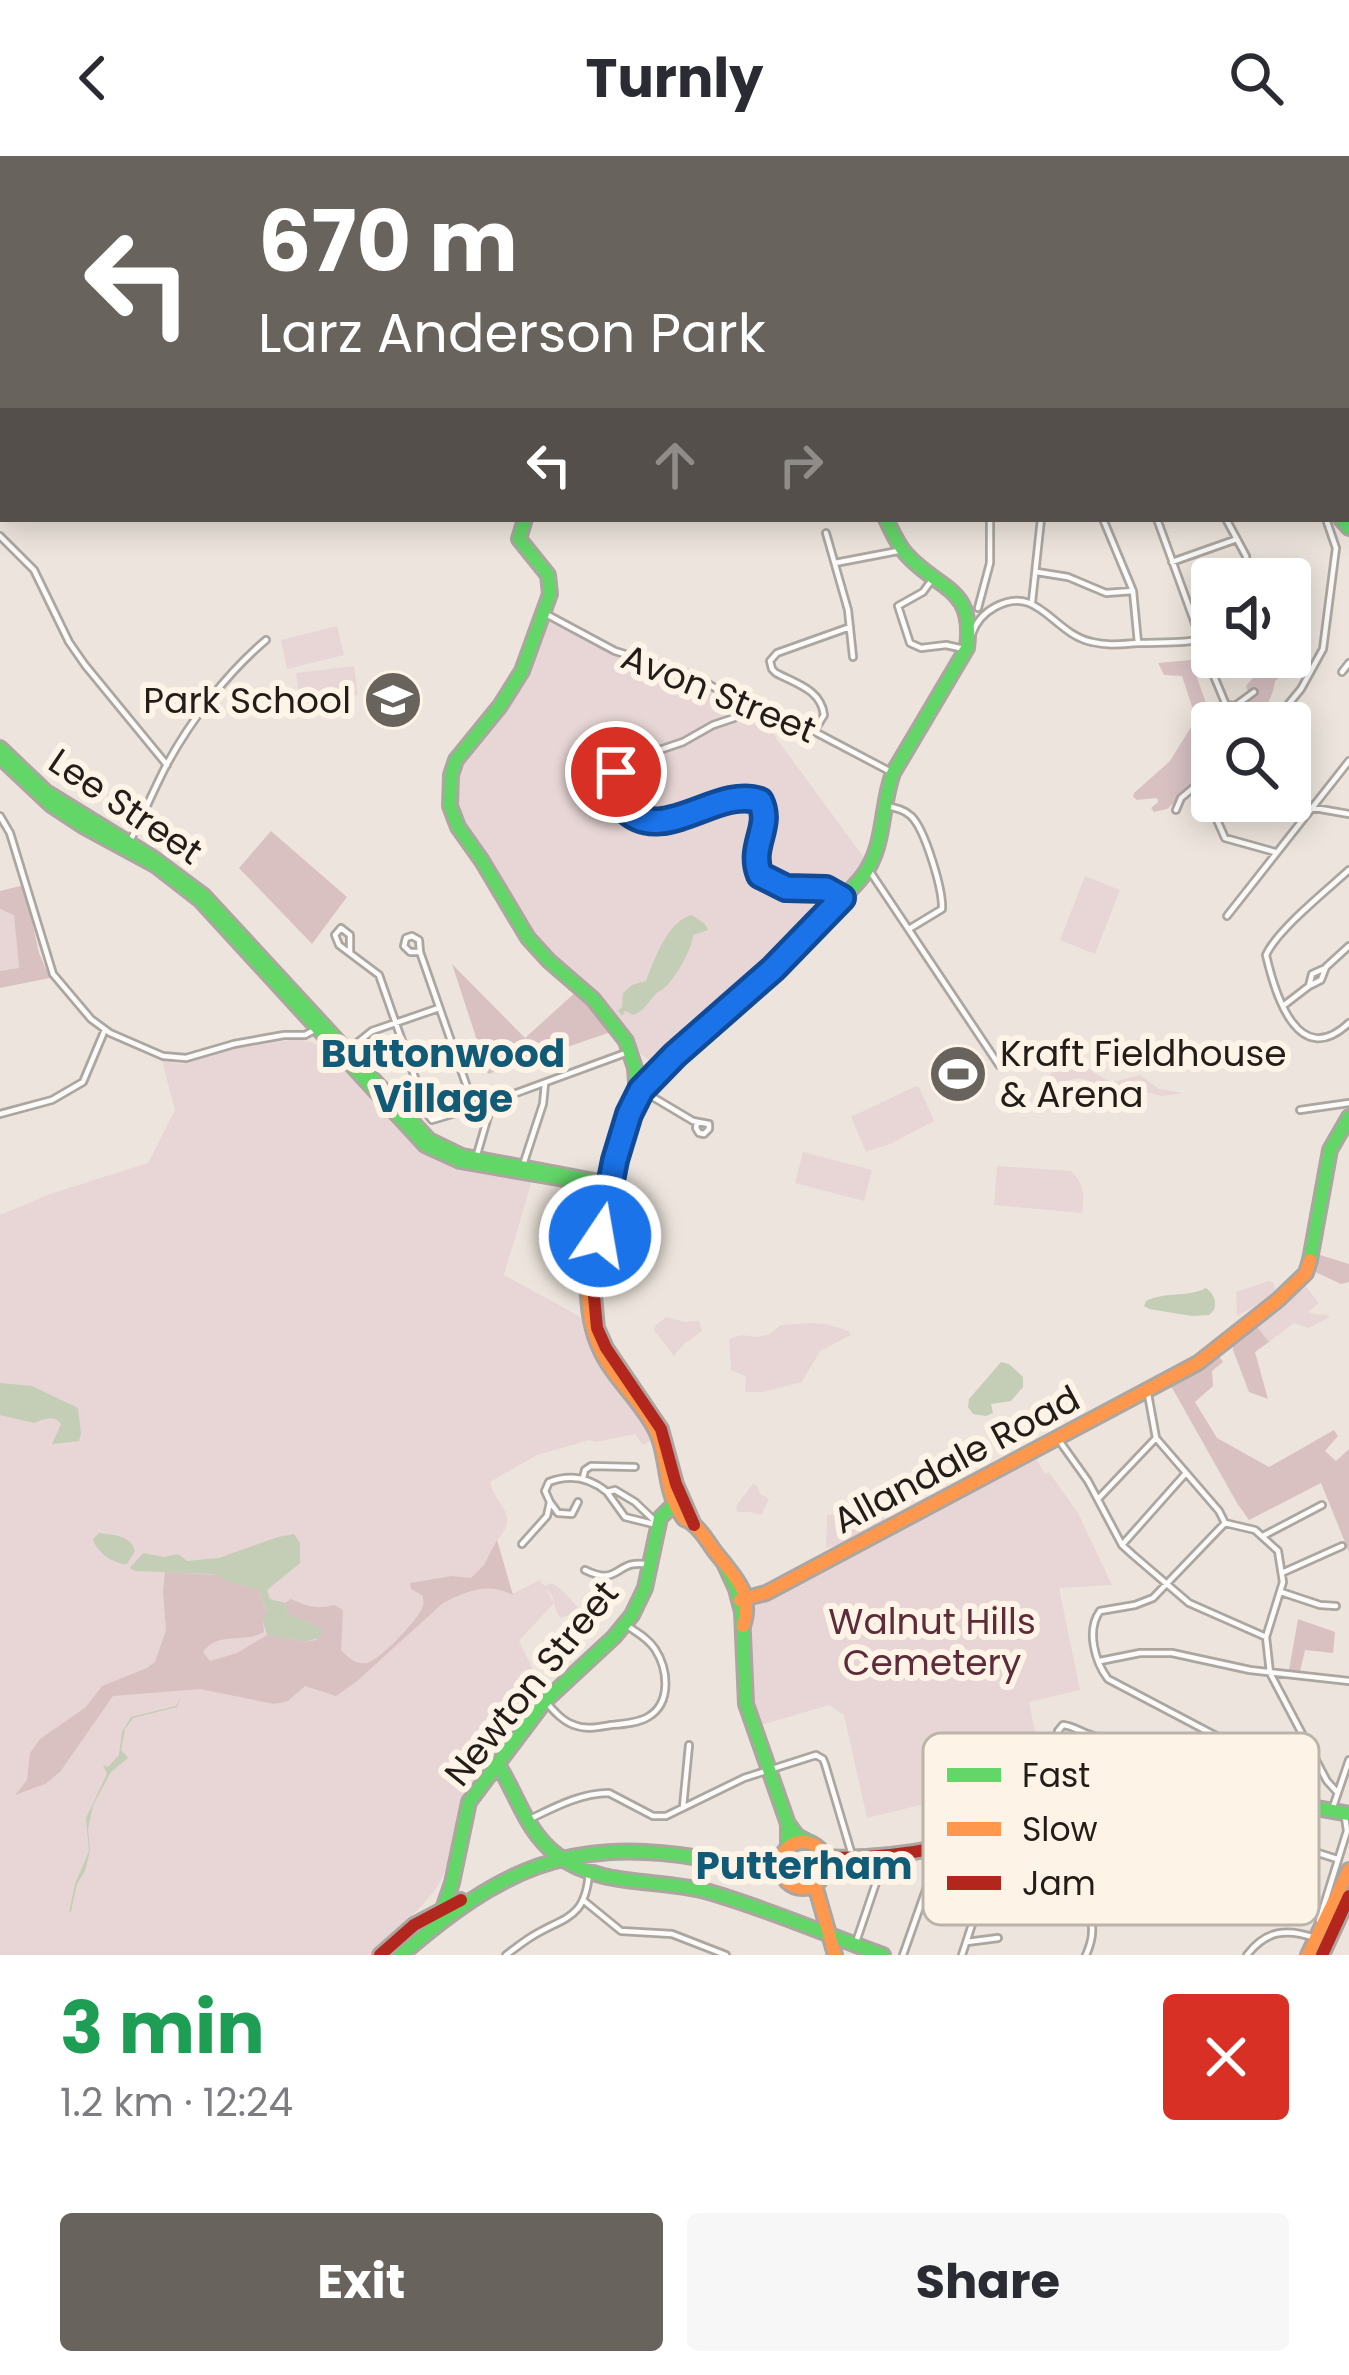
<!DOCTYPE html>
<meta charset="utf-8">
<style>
body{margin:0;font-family:Poppins,sans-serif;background:#f7f7f7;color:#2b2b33;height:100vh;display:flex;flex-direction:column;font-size:45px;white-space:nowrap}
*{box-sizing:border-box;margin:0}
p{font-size:39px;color:#7c7c81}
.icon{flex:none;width:66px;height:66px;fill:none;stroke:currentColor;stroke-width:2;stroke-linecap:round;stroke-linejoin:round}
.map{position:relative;height:1799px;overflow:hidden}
.side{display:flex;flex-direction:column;background:#fff;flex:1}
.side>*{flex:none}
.hud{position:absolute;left:0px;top:0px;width:1350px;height:366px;box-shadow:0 6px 30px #0003;background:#69635d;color:#fff;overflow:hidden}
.tools{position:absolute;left:1191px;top:402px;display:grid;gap:24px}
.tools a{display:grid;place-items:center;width:120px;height:120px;border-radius:12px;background:#fff;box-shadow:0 6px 30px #0003;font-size:60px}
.pin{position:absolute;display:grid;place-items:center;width:102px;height:102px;color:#fff;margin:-51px;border:6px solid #fff;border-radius:50%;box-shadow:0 3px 12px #0007}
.me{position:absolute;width:132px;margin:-66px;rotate:12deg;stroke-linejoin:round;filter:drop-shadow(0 0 9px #0008)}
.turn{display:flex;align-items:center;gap:42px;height:252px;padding:0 60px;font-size:54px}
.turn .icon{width:156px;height:156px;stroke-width:2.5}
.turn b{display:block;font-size:84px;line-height:102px}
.lanes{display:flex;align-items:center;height:114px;padding:0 60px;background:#0003;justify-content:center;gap:60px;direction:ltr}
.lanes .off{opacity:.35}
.round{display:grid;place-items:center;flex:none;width:126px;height:126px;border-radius:12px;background:#f7f7f7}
.head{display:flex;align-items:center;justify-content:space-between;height:204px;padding:0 60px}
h1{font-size:72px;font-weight:700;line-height:90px;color:#1e9e55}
.button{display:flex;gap:24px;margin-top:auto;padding:24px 60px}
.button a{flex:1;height:138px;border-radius:12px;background:#69635d;color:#fff;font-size:48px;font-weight:700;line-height:138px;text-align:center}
.button a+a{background:#f7f7f7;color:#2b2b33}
header{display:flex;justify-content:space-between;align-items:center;height:156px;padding:0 60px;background:#fff;font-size:54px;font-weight:700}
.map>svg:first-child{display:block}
.green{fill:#e7d6d5}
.forest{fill:#d9c1c2}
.water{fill:#c4cdb6}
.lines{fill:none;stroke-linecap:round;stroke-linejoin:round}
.stream{stroke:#c4cdb6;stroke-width:3}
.street-casing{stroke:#aca6a0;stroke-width:10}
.fast-casing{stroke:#aca6a0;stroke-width:18}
.slow-casing{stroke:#aca6a0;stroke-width:18}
.jam-casing{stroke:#aca6a0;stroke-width:18}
.street{stroke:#fcfbfa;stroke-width:4.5}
.fast{stroke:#63d668;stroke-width:12}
.slow{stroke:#ff974d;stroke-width:12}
.jam{stroke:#b3261e;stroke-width:12}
.route-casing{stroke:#114b97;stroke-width:30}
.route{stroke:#1a73e8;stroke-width:21}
.labels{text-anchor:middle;stroke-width:12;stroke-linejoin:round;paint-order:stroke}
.street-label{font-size:36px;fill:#221d18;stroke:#fef3e7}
.poi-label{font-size:36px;fill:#221d18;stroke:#fef3e7;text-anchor:end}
.park-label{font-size:36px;fill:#5d2b39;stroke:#fef3e7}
.neighbourhood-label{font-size:39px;font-weight:bold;fill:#125b76;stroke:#fef3e7}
.key{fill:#fef3e7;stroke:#bcb3a9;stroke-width:3}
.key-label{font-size:33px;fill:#221d18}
</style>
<header><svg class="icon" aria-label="back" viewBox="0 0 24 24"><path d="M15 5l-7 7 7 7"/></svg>Turnly<svg class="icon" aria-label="search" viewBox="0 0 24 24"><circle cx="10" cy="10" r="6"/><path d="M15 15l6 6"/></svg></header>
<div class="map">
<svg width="1349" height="1799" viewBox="0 0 1349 1799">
<rect width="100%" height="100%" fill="#ede5dd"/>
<path class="green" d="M547,465L606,495L693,523L736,550L757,556L865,703L839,736L770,807L657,907L646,902L638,895L595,837L535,781L457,658L455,623L463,602L518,530Z
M337,470L344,499L287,513L281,484Z
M354,510L358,539L300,546L296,517Z
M1085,720L1120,734L1095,798L1060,784Z
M0,753L14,758L19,813L0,815Z
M1069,881L1075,885L1077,905L1101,921L1113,926L1140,919L1159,933L1183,937L1162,940L1146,936L1129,939L1080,922L1044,929L1055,911L1049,902L1056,895V888Z
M297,883C356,891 382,970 431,998C460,1016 500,1016 533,1021L504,1119L586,1164C598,1210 636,1240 654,1283L643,1289L635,1278L596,1286L589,1284L537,1299L490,1326C496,1351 521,1358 497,1384L512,1438L540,1424L544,1430L552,1427L561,1433L580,1454L561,1462C552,1454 557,1441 546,1433L554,1447L519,1485L545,1538C519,1569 488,1597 469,1634C455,1662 455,1696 441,1724C430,1747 389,1780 370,1799H0V1059L50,1038L148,1007L175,954L162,905L182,908L232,893Z
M916,930L919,931L934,965L890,988L866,996L851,961Z
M803,996L872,1014L864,1045L795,1027Z
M997,1010L1071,1015C1084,1027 1085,1040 1082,1057L994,1049Z
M1268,1125L1273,1126L1275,1134L1267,1143L1237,1160L1236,1136Z
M1304,1128L1319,1147L1308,1156C1316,1160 1323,1156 1330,1161L1309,1172L1294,1167L1269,1186L1254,1167Z
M666,1161L684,1166L699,1165L702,1175L683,1189L674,1200L654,1174L656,1169Z
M811,1167L826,1168L849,1175L851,1179L820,1195L802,1226L763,1236H745L746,1220L731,1214L729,1183L740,1179L758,1181L770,1178L781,1169Z
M1035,1301L1045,1318L1049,1316L1078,1357L1112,1429L1059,1432L1080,1534L1029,1546L1044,1619L867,1662L844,1559L829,1549L761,1569C749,1532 744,1490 754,1453L766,1441Z
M753,1328L757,1330L760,1338L769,1343L761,1359L750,1356H737L736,1350Z
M873,1355L882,1356L885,1365L844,1388L826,1392L827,1359Z"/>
<path class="forest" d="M547,0H783L789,3H540Z
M1290,443L1308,444L1302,500L1305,508L1297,520L1287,516L1275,525C1274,539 1264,554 1257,567H1212V613L1167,653L1154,656L1151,652L1158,646L1157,642L1137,644L1133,641L1134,637L1170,605L1196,563L1182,520L1164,519L1158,507L1191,504L1208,553L1220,564L1232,563L1247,549L1250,541L1246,530L1264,509L1263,501H1290Z
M271,675L347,741L312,788L239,712Z
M24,729L39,797L50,822L0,832V815L19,812L14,759L0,753V735Z
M452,808L525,882L578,834L614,875L488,918Z
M1317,1098L1349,1108V1126L1341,1128L1311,1114Z
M1254,1167L1269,1186L1255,1196L1268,1243L1249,1236L1233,1194V1188Z
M1217,1197L1223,1206L1212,1215L1213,1230L1195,1246L1217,1282L1269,1311L1334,1274L1338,1280L1325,1295L1336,1305L1349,1293V1396L1321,1327L1249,1364L1237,1347L1171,1230Z
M497,1384L513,1439C487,1426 468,1435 443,1447L356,1526L336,1540L305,1530L288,1545L274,1548L200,1533L113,1540L60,1616L45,1628L15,1639L27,1624L30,1597L40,1583L86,1551L102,1530L147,1512L155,1506L166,1474L163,1435L165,1416L219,1419L234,1428L258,1433L267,1456L263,1465L264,1476C243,1488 219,1474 203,1496L210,1505L237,1497L267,1479L305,1486L316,1484L321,1472L288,1458L285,1447L291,1443C306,1450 317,1454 334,1449L343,1454L341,1494C349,1502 355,1509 367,1507C380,1504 419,1463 423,1450C424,1447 423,1444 423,1440L411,1433L410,1427L452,1420L471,1422L484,1409Z
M1298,1463L1335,1476L1333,1497L1305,1494L1300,1516L1289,1514Z"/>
<path class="water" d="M692,759L705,768L708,774L693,779C692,793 676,822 664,832C662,835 658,835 656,838C646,848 648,851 634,859L625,855L622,860L618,855L622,851L623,837L632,829L646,825C654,804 668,764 692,759Z
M1206,1132C1214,1138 1217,1145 1214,1154L1209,1159L1192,1160L1149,1153L1144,1150L1146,1145C1166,1135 1187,1142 1206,1132Z
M1001,1206L1009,1208L1023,1221V1231L1011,1245L991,1248L993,1257L986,1260L973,1258L968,1251L969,1243Z
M0,1227L32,1230L78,1252L81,1278L79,1285L52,1288L61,1268C54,1258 43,1263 34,1267L0,1259Z
M99,1377C113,1379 131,1379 135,1395L127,1408C115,1409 96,1396 93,1383Z
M294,1378L300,1387V1407L267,1434L270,1443L285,1447L288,1458L321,1472V1481L305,1486L267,1479L263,1465L267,1455L258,1433L234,1428L213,1418L136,1415L130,1412L143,1397L164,1401L178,1398L187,1405L219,1402L278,1381Z
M181,1540L177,1551L133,1562L125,1573L121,1594L128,1602L111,1616L93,1649L88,1673L90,1695L85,1715L77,1728L71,1755L69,1757L75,1728L89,1695L86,1662L107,1618L103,1609L108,1611L119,1599L122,1576L131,1561L176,1550Z"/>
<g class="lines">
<path class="stream" d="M1347,103L1349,104"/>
<g class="street-casing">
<path id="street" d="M1021,0L1027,3
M1149,0L1155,3
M237,3L239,0
M1347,29H1349
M1347,67H1349
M1103,363L1133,435L1138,487
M1157,363L1201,484
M1226,363L1246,400L1249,423
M826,377L848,454L853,501
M0,380L34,414L69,486L85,509L167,609
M1172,406L1237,383
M835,407L903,394
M1037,416L1068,421L1106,437L1133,435
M934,421L923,436L898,450L910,487L921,492L946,489L964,493
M1032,446L1041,363
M978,452L990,407V363
M546,458L615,495L695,520L747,551L776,557L800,568L893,617
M972,478C976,466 984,457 995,451C1038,427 1053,478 1092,486C1108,490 1122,488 1138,487C1164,486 1187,488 1212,481
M1212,501L1211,513L1226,549L1235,550L1254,536
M1342,516L1349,507
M747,551L734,562L713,569L683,586L630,604L617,616L613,632L616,643L627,656L638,663L653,666L754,642L765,653C764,677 750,696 760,719L786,732L826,733L842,742
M1273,567L1301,533L1323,493L1336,392L1326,363
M814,575L824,559C821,534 797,528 776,517L772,513L770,505L777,497L850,471
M1200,626L1225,682L1275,696
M1275,645L1349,658
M884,650C894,651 904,653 911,660C925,673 943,734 942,753L909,773
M1176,654L1181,642L1212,616
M0,660L10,677L53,818L91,863L110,877L163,900L186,902L234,888L284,879H305L318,872
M129,687C142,662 153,635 166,610C190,565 227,517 266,484
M869,714L999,909
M1349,714C1327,734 1277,774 1266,799C1275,838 1298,915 1349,867
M1227,760L1349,605
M350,796V779L341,772L335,779L339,789L379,819L428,959L432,964L489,947L631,895
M420,796L419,784L412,780L406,782L404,790L410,796H420L474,951
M1309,830L1312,818L1323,813
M1283,850L1309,830L1321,824L1326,811L1349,790
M347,895L372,875L439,852
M641,934L693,965L709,968V973L704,978L699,977L696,972L697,967
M1300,954L1349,947
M0,958L52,944L83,926L104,876
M476,1002L489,957V950
M523,1009L543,948L545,928
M1148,1238L1156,1282L1219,1355L1225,1367L1255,1374L1278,1395L1283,1426L1266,1481L1270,1517L1327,1625L1337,1636
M1058,1283L1088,1325L1122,1389L1133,1399L1189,1447L1266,1481
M583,1322L585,1314L591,1310L635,1311
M607,1336L625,1361L653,1368
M1098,1343L1156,1282
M550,1346L545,1335L549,1326C570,1318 590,1322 607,1336L615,1334L635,1346L658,1368
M1225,1367L1153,1442L1135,1449L1100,1455C1086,1474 1095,1506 1108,1523L1260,1603L1267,1613L1272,1643
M1263,1380L1322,1349
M522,1388L547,1360L550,1346L558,1357L572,1358L578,1346
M1122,1389L1186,1317
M585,1414C622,1432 614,1401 650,1409
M1284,1416L1342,1390
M1281,1436L1320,1449L1336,1450
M1100,1505L1140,1497H1172L1250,1514L1349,1525
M545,1545C553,1554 562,1565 574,1569C586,1574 599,1571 611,1569C623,1568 638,1567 648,1561C672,1547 668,1513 655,1493C648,1482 636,1476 626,1469
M1084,1578L1070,1584H1063L1058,1575L1063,1569C1073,1570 1081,1576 1091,1579C1121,1589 1148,1603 1176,1616L1173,1639
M1176,1616L1216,1639
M683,1651L689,1589
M1332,1654L1349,1604
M1068,1660C1078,1685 1071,1710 1079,1735C1082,1747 1090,1759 1092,1771C1093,1781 1090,1790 1086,1799
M528,1664C553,1652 580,1637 609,1637L653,1660H666L744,1622L816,1599L823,1603L825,1608L852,1699
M1312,1695L1337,1703
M987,1726L1000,1730L1016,1728L1138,1696L1225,1697L1293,1702
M583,1744L621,1775L672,1778L726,1799
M1319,1765L1347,1675L1345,1661
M856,1786L878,1721V1699
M967,1786L998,1782
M506,1799C514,1793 523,1786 531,1781C565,1760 585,1764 589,1717
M903,1799L928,1728L931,1695
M962,1799L991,1710L988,1684
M1247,1799C1266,1774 1287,1772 1315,1782"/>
</g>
<g class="fast-casing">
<path id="fast" d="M787,0L793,3
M929,0L931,3
M490,3L493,0
M894,3L915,0
M1299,3L1302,0
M1347,81H1349
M525,363L519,383L548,419L550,438L522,515L500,550L456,604L451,619L450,650L458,671L482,705L528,782L549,805L593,843L626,885L635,912L637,940
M1341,363L1349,372
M0,592L46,636L153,702L204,740L429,984L462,1000L610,1028
M0,601L51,649L83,670L155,709L200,744L425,989L460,1005L570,1024
M581,1026L591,1036L596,1049
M598,1100C602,1056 617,967 643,932C661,908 687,888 709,868C749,834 787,799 823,761C836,748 851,735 862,721C886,691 880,652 893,617L967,492C975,430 939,435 906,398C897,388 892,375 886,363
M1310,1104L1330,994L1349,961
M724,1407L736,1433L742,1456L746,1548L788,1668V1692
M497,1607C517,1638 526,1676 557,1699C600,1732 659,1722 709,1736C768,1753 825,1778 883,1799
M1110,1648C1189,1630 1271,1643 1349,1658
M789,1669L797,1680L812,1688
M443,1753L452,1727L469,1646L545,1545L614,1481L632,1459L645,1432L660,1362L675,1347
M401,1799C499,1714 568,1680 700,1702C727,1707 756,1708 782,1720"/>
</g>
<g class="slow-casing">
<path id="slow" d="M0,346L3,345
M615,1004C589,1050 577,1144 600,1193C614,1224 643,1246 657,1277C668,1302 664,1333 680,1357C687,1368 683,1360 693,1368C703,1376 709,1388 716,1397C735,1421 754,1438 743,1470
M740,1444L766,1437L1198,1207L1278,1144L1306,1117L1310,1104
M780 1709a23 23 0 1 1 46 0a23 23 0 1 1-46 0Z
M815,1729L835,1799
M1308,1799L1349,1714"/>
</g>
<g class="jam-casing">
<path id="jam" d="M962,0L963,3
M0,43L3,44
M598,1100L594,1140L597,1172L606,1192L661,1273L676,1328L694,1369
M824,1701C917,1707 1020,1671 1110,1648
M380,1799L414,1769L461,1744
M1322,1799L1349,1740"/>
</g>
<use href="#street" class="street"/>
<use href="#fast" class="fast"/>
<use href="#slow" class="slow"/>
<use href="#jam" class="jam"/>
</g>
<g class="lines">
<g class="route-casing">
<path id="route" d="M600,1080L615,1004L629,958L641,934L675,899L773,813L842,742L826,733L786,732L760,719C748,690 773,671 760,645C717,629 661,693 623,651C613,640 613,630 616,616"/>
</g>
<use href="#route" class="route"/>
</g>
<defs>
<g id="school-disc" transform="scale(3)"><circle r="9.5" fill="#69635d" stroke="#fef3e7"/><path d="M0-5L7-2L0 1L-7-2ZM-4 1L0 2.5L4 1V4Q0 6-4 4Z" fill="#fff"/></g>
<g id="stadium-disc" transform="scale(3)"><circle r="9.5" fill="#69635d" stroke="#fef3e7"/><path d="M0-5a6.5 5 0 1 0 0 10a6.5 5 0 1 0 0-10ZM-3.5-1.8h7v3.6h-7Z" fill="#fff"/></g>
</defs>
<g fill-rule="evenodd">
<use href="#school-disc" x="393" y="544"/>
<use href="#stadium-disc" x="958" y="918"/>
</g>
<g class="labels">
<g class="street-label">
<text transform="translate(719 537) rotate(22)" y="13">Avon Street</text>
<text transform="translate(126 650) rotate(34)" y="13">Lee Street</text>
<text transform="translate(956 1303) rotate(-28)" y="13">Allandale Road</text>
<text transform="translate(531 1527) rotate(-51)" y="13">Newton Street</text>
</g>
<g class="poi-label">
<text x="351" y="557">Park School</text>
<text x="1000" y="910" text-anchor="start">Kraft Fieldhouse<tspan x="1000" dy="41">&amp; Arena</tspan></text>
</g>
<g class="park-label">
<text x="932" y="1478">Walnut Hills<tspan x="932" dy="41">Cemetery</tspan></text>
</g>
<g class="neighbourhood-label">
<text x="443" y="911">Buttonwood<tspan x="443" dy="45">Village</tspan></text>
<text x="804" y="1723">Putterham</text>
</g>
</g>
<rect x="923" y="1577" width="396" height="192" rx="18" class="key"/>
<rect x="947" y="1612" width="54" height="14" fill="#63d668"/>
<rect x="947" y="1666" width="54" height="14" fill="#ff974d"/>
<rect x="947" y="1720" width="54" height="14" fill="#b3261e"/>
<g class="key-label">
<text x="1022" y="1631">Fast</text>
<text x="1022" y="1685">Slow</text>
<text x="1022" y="1739">Jam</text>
</g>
</svg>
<div class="tools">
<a><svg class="icon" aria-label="sound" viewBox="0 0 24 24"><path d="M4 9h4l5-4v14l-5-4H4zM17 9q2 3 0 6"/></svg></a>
<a><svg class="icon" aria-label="search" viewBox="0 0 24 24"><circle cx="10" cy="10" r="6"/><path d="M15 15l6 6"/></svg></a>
</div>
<div class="pin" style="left:616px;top:616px;background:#d93025"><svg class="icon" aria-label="arrive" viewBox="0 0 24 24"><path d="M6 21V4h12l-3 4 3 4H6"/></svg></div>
<svg class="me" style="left:600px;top:1080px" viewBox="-20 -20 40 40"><circle r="17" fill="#1a73e8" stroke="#fff" stroke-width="3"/><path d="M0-11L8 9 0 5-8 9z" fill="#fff"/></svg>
<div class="hud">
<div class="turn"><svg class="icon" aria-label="left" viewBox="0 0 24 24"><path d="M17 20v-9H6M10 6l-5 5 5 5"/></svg><div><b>670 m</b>Larz Anderson Park</div></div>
<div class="lanes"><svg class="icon" aria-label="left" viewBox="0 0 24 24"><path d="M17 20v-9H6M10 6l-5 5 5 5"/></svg><svg class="icon off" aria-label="ahead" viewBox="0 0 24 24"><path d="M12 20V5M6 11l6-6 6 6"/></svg><svg class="icon off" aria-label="right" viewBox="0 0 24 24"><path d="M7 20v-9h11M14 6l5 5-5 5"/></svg></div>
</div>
</div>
<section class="side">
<div class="head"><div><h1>3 min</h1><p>1.2 km · 12:24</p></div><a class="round" style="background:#d93025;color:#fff"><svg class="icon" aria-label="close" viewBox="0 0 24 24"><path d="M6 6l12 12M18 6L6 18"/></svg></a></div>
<div class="button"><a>Exit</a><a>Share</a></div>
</section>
